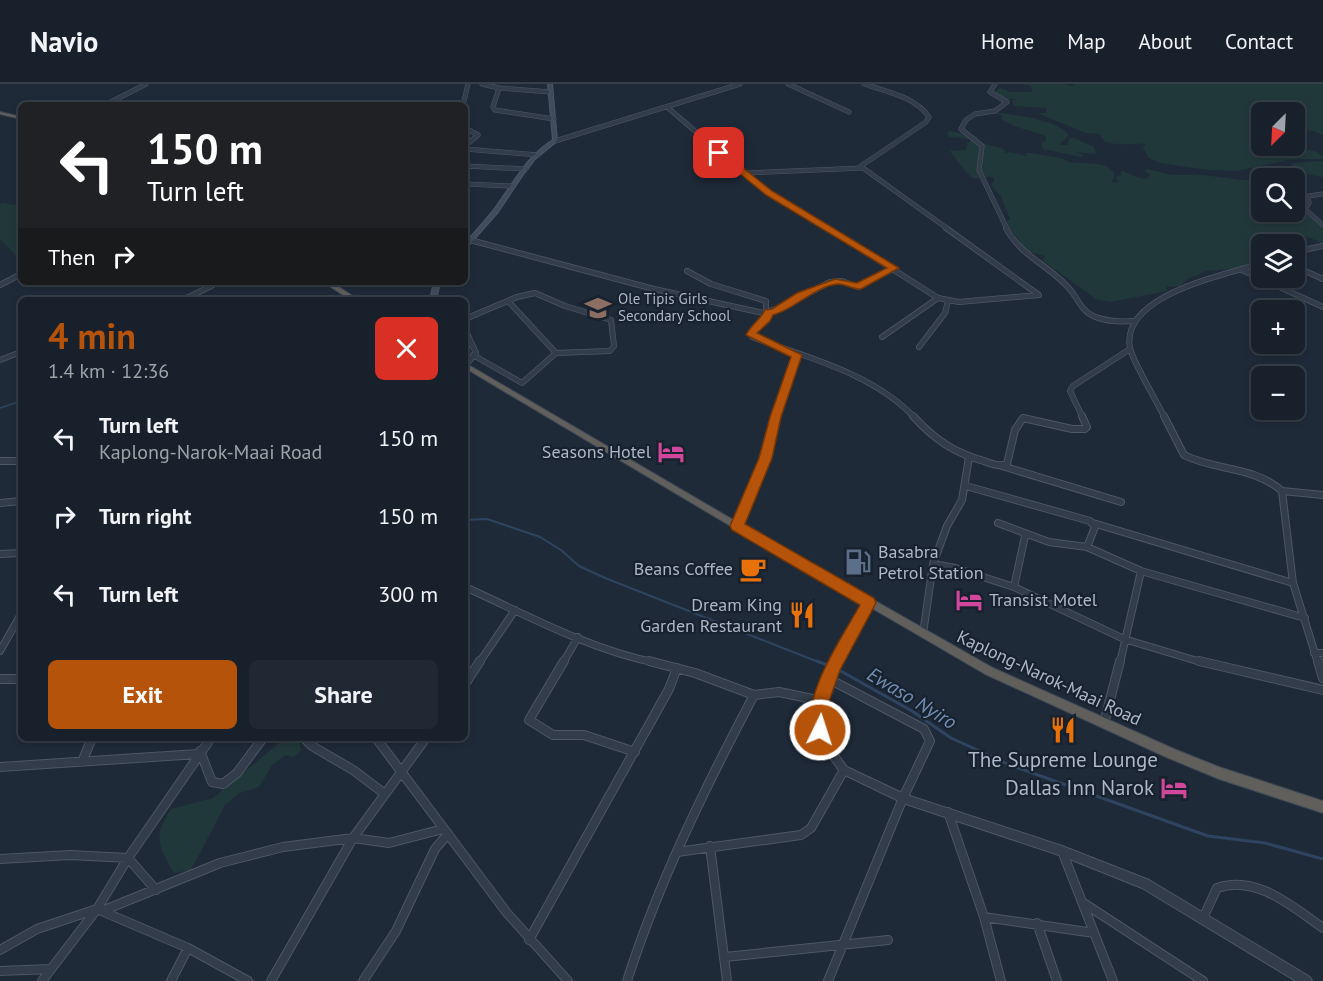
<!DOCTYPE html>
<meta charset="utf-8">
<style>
body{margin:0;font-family:"PT Sans",sans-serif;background:#202833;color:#f1f3f6;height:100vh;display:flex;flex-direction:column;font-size:22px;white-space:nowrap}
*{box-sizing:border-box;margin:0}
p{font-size:20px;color:#9ea3a9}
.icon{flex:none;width:33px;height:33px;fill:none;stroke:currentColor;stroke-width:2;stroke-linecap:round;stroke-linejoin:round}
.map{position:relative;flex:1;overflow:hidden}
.sheet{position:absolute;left:18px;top:213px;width:450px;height:444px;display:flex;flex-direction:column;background:#17202b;border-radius:9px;box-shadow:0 3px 9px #0003,0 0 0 2px #363e47}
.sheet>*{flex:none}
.banner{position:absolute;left:18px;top:18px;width:450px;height:183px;border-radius:9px;box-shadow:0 3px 9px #0003,0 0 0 2px #363e47;background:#202124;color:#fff;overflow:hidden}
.needle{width:39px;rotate:204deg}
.buttons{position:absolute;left:1251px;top:18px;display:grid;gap:12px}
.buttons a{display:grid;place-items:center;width:54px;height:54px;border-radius:9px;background:#17202b;box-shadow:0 3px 9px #0003,0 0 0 2px #363e47;font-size:30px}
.pin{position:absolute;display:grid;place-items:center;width:51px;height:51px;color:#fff;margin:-26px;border-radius:12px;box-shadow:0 3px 9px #0006}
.me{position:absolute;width:66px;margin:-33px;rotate:4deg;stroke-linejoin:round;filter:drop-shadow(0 0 4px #0008)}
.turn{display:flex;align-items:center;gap:21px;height:126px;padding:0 30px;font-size:27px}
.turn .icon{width:78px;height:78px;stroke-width:2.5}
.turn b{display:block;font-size:42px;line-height:51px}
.then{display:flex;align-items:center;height:57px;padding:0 30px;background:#0003;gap:12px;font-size:22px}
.round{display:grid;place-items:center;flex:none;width:63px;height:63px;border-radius:9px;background:#202833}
.overview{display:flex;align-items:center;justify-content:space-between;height:102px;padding:0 30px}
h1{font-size:36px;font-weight:700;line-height:45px;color:#b45309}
.action{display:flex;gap:12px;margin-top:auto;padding:12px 30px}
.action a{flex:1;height:69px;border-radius:9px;background:#b45309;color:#fff;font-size:24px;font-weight:700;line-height:69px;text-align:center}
.action a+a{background:#202833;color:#f1f3f6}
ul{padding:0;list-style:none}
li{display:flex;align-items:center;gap:18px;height:78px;padding:0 30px}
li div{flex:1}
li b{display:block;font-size:22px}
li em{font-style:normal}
header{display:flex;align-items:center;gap:36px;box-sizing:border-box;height:84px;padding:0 30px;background:#17202b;border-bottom:2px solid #363e47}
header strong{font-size:28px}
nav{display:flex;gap:33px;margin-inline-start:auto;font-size:21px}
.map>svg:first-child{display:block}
.green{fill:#21383a}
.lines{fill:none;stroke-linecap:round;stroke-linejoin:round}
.stream-far2{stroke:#2f4460;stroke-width:1.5}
.stream-far1{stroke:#2f4460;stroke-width:2}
.stream{stroke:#2f4460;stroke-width:3}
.minor-far3-casing{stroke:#4d5765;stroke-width:5}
.minor-far2-casing{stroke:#4d5765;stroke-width:6}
.minor-far1-casing{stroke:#4d5765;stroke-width:8}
.minor-casing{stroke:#4d5765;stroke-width:10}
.tertiary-casing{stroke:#4d5765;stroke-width:2}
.secondary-casing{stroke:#4d5765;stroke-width:2}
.trunk-casing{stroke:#3d4754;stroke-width:2}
.minor-far3{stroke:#323c4a;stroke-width:4}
.minor-far2{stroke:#323c4a;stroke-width:4.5}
.minor-far1{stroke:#323c4a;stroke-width:6}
.minor{stroke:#323c4a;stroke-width:8}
.tertiary{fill:#323c4a;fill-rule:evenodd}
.secondary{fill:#404b5d;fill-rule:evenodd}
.trunk{fill:#605f5c;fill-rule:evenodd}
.route{fill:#b45309;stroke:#753606;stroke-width:1.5}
.labels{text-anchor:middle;stroke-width:4.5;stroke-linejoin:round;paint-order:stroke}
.far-poi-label{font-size:15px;fill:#adb7c7;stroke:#18212e;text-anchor:start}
.poi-label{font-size:18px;fill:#adb7c7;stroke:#18212e;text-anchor:end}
.street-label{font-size:18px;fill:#adb7c7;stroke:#18212e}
.water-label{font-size:20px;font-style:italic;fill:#728eb2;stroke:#18212e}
.near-poi-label{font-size:21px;fill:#adb7c7;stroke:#18212e}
</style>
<header>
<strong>Navio</strong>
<nav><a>Home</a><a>Map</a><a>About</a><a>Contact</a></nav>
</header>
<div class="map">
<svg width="1323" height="897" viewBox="0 0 1323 897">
<rect width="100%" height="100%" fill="#1f2a39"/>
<path class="green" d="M1019,0H1063L1072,2L1075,0H1323V51L1314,47L1295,45L1294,28H1262V62H1294L1295,59L1298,61L1293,63L1314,67L1323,72V75H1292L1237,87L1208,86L1161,79L1149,74L1143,64L1145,60C1131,59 1120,62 1105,58L1099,50L1086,49L1037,29H1047L1046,24L1014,22L1012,16L1020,15H1006L993,9L1000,4L1010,8H1032L1031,2Z
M994,28C1013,31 1058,35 1069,51L1059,61H1068L1069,55L1074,54L1094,63L1096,70L1075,68L1084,71L1081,73L1043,65L1041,60L1046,56V52C1031,46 1014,44 1001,35L1003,32Z
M949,47L976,52C982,62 995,61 1005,66L1004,69L1010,68L1027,72L1026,69H1030L1061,74L1069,78L1096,80L1106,82L1114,88V94L1111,97L1113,99L1119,98L1116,93L1121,91V87C1130,88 1133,94 1147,95L1150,91L1144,86L1147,85L1172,91H1204L1240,96H1261L1262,128H1294L1295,123L1323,141V159L1296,149L1279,151L1276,160H1262L1261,176L1240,184L1206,187L1188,195L1180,202L1166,203L1167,207L1110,218L1096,215L1042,176L1046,172L1027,168L1006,138L1010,135L1001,113L991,101L995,96L993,93C986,92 980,96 973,94C969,93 953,71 950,67L966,66L968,60L966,59L970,58V55L949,53L947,49Z
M1323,77V93C1312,90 1303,91 1292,88L1290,83L1294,79Z
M3,119L13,121L21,120V177L0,155V120Z
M285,654H295L299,656L301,666L294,673L285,671L272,681L259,703L239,709L225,721L191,786L174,789C158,761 153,753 171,725L213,714Z"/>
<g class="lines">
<path class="stream-far2" d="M0,324L21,317"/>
<path class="stream-far1" d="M465,436L487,435L540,453L561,466L579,482L605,494L821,579"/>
<path class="stream" d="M817,577L832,583
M837,585L912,627L951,654L1010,681L1208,752L1265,759L1323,775"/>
<g class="minor-far3-casing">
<path id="minor-far3" d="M482,0L499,4L551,8
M788,0L849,28
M995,0L990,8L1007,18L995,27L975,30L966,36L961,45L982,62L979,86L1007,145
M499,4L493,23L495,26L554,35
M105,21L146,0
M463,21L468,0
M667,23L763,105L830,145
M465,44L478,51L465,62
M555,57L740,0
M465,65L538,71
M465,82L526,85
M863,84L948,145
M744,89L863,84L861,82L926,38L929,33C916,13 885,7 864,0
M465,100L511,102
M1323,110L1308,112L1309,119L1305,125L1323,141"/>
</g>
<g class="minor-far2-casing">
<path id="minor-far2" d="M828,144L938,214L959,218L1039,211L946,144
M1006,144C1019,170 1047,181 1066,201C1076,210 1080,226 1093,232C1107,238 1120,238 1134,237
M470,156L654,205L763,229L782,223L830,198L842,197L858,203L894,184
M1294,168L1323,162
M1294,182L1323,195
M1242,186L1323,223
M687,187L711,200L766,217V233L754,244L752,253C808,274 873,289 915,334
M0,201L21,190
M183,216L219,198
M509,218L556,269
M465,235L517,213L535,209L565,222L611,236L614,262L610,267L556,269L522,299L473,271
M465,245L476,269L466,281
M882,253L938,214
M919,263L945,229L948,217
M0,276L21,268
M775,334L797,271
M1083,334L1070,307L1073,302L1130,265
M1165,334C1157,318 1133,278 1130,264C1120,211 1225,191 1262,179"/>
</g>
<g class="minor-far1-casing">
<path id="minor-far1" d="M913,332C934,355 954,369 984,377C992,380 999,383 1007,380L1015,346L1023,334L1072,345H1085L1087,343L1082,332
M1164,332L1184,371C1216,387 1254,382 1282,407L1293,499L1318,579
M0,377H21
M1002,382L1121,418
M966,402L1090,437L1095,443L1087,463L1141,487
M1282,407L1323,411
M0,419L21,417
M998,439L1049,458L1087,463
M1093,439L1293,499
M737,442L766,374L775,332
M0,470L21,469
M933,480L955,484L1014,503L1124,555L1204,579
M465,503C527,531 590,566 657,579
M1014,503L1025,452
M923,550L933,480L947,442L962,416L969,373
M0,567L21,530
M1314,569H1323
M479,579L515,526
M563,579L578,553
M1120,579L1141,487L1305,534"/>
</g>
<g class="minor-casing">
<path id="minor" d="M564,577L529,636L553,651H584L635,668
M649,577L695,589L754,611
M1199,577L1323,606
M1318,577L1323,594
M0,595H21
M465,600L480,577
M1104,639L1120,577
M304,654L312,662L353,686L385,710
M376,654L507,829L568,897
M200,667L212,698L223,700L237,689L263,654
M82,678L92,654
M0,683L198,670
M948,728L984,833L1001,897
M710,762L727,897
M1062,767L1113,897
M677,768L801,751L811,744L844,686
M0,775L70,771L128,774L156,806
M1082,818L1203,897
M102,827L220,779L283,763L353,754L389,759L443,745
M984,833L1094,849
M1203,834L1217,804C1256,790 1293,823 1323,844
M1037,839L1057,897
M529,856L669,605L677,584
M0,866L37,845L97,825L188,864L248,897
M725,873L888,856
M0,887L51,885
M42,897L97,825L128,774L211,654
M171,897L188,864
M271,897L353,754L426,654
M363,897L396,847L435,765L447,751
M627,897C659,797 705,704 754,611L779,608L822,617
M828,897L903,714L930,657L924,645L829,595"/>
</g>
<g class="tertiary-casing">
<path id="tertiary" d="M869,516L872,517L873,519L845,568L823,623L826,654L847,683L904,710L1062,762L1149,796L1310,893L1312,897H1296L1142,804L1062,772L903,719L841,689L817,656L815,623L838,563L866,517Z"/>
</g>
<g class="secondary-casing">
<path id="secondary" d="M548,0H552L557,57L535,75L522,92L498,128L467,163L465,164V159C477,146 488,134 498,120C515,97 528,71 553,56Z
M434,198H440L436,216H430Z"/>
</g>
<g class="trunk-casing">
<path id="trunk" d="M0,28L21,33V35L0,30Z
M323,198H331L359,216H351Z
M465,279L735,437L993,584L1174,665L1219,683L1323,717V729L1219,695L1166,673L985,590L729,441L465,284Z"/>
</g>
<use href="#minor-far3" class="minor-far3"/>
<use href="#minor-far2" class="minor-far2"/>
<use href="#minor-far1" class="minor-far1"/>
<use href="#minor" class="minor"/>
<use href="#tertiary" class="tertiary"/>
<use href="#secondary" class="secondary"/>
<use href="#trunk" class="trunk"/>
</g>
<path class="route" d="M716,67H722L772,107L899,184L861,205C853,206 846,200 838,200C815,202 794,226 773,231L770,237L757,249L802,271L781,333L772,374L745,440L874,514L876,519L840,586L827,623L828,646L826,651L820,654L814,651C798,616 843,552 860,521L732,446L730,442L759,374L770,333L791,273L746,251C751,241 760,236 765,226L772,225L797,209L835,195L857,199L887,184L766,111L716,70Z"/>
<defs>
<g id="school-bare" transform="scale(2.07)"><path d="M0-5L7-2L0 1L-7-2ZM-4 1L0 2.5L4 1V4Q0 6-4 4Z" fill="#8d6e63" stroke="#18212e" stroke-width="2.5" paint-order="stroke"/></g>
<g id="hotel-bare" transform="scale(2.07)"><path d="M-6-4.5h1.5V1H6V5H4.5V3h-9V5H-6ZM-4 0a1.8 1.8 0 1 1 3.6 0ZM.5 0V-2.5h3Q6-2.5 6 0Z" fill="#d1479c" stroke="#18212e" stroke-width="2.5" paint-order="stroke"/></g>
<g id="fuel-bare" transform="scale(2.07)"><path d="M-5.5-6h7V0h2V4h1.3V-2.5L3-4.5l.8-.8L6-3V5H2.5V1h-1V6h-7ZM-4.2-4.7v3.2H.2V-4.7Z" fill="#5c6f8a" stroke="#18212e" stroke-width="2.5" paint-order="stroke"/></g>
<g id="cafe-bare" transform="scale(2.07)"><path d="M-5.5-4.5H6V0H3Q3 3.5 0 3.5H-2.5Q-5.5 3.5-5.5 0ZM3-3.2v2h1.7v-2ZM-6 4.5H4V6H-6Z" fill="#e8710a" stroke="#18212e" stroke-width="2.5" paint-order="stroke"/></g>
<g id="restaurant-bare" transform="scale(2.07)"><path d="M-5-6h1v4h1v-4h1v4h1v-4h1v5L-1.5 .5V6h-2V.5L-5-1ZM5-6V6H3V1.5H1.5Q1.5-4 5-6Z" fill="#e8710a" stroke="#18212e" stroke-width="2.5" paint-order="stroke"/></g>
</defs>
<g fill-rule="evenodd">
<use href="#school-bare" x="598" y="224"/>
<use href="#hotel-bare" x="671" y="368"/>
<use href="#fuel-bare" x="858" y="478"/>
<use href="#cafe-bare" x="753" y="485"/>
<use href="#hotel-bare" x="969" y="516"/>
<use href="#restaurant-bare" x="802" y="531"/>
<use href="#restaurant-bare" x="1063" y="646"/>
<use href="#hotel-bare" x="1174" y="704"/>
</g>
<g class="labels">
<g class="far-poi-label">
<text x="618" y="220">Ole Tipis Girls<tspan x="618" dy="17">Secondary School</tspan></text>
</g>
<g class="poi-label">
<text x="651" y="374">Seasons Hotel</text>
<text x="878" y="474" text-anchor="start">Basabra<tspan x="878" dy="21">Petrol Station</tspan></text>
<text x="733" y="491">Beans Coffee</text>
<text x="989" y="522" text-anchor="start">Transist Motel</text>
<text x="782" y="527">Dream King<tspan x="782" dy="21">Garden Restaurant</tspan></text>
</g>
<g class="street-label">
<text transform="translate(1049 594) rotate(25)" y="6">Kaplong-Narok-Maai Road</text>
</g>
<g class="water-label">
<text transform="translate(912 614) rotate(31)" y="7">Ewaso Nyiro</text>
</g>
<g class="near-poi-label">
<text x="1063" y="683">The Supreme Lounge</text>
<text x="1154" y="711" text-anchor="end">Dallas Inn Narok</text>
</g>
</g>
</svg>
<div class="buttons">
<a><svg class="needle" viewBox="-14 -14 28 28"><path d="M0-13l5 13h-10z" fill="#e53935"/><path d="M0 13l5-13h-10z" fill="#9ea3a9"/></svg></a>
<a><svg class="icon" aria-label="search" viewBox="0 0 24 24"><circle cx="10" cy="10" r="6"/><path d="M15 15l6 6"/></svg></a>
<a><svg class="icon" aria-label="layers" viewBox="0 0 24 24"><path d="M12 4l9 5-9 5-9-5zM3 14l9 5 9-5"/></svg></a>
<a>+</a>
<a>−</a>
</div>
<div class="pin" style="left:719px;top:69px;background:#d93025"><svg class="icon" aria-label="arrive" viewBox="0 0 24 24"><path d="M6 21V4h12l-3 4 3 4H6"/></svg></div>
<svg class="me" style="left:820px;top:646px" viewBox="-20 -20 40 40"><circle r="17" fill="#b45309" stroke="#fff" stroke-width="3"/><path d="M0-11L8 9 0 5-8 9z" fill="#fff"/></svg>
<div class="banner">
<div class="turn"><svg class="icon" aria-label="left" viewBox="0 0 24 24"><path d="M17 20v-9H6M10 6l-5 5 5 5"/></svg><div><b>150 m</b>Turn left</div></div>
<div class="then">Then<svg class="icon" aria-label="right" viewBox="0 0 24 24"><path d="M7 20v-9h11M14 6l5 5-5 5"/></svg></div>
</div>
<section class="sheet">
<div class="overview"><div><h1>4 min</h1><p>1.4 km · 12:36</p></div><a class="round" style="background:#d93025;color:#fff"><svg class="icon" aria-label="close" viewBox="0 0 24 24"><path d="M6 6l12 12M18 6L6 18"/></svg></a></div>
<ul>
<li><svg class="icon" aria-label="left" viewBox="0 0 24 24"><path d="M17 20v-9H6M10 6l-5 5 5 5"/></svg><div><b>Turn left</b><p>Kaplong-Narok-Maai Road</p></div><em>150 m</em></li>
<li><svg class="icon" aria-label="right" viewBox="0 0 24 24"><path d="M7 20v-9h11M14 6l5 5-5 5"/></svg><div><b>Turn right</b></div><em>150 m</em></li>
<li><svg class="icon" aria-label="left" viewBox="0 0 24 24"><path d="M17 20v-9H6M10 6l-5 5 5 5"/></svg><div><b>Turn left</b></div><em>300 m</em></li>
</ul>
<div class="action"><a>Exit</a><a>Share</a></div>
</section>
</div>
